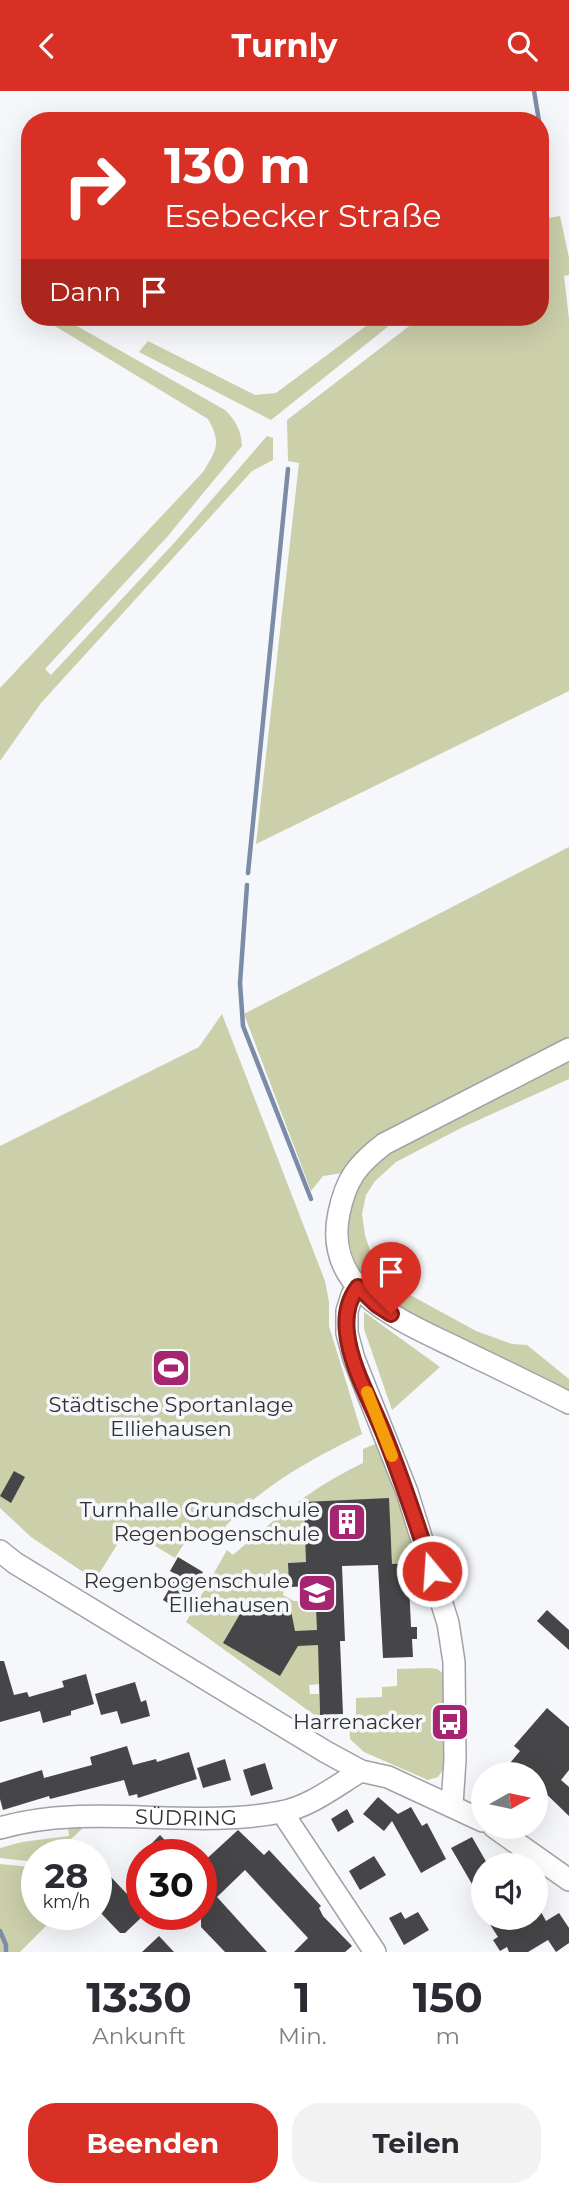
<!DOCTYPE html>
<html lang="de">
<meta charset="utf-8">
<style>
body{margin:0;font-family:Montserrat,sans-serif;background:#f2f2f3;color:#2b2b33;height:100vh;display:flex;flex-direction:column;font-size:26px;white-space:nowrap}
*{box-sizing:border-box;margin:0}
p{font-size:23px;color:#7c7c81}
.icon{flex:none;width:38px;height:38px;fill:none;stroke:currentColor;stroke-width:2;stroke-linecap:round;stroke-linejoin:round}
.map{position:relative;height:1861px;overflow:hidden}
.side{display:flex;flex-direction:column;background:#fff;flex:1}
.side>*{flex:none}
.banner{position:absolute;left:21px;top:21px;width:528px;height:214px;border-radius:28px;box-shadow:0 7px 28px #0002;background:#d93025;color:#fff;overflow:hidden}
.needle{width:46px;rotate:81deg}
.tools{position:absolute;left:471px;top:1671px;display:grid;gap:14px}
.tools a{display:grid;place-items:center;width:77px;height:77px;border-radius:50%;background:#fff;box-shadow:0 7px 28px #0002;font-size:35px}
.speed{position:absolute;left:21px;top:1748px;display:flex;gap:14px;font-size:35px;font-weight:700;text-align:center}
.speed>*{display:grid;place-content:center;width:91px;height:91px;border-radius:50%;background:#fff;box-shadow:0 7px 28px #0002;line-height:1}
.speed small{font-size:18px;font-weight:400}
.speed .limit{border:10px solid #d22;background:#fff;color:#111}
.pin{position:absolute;display:grid;place-items:center;width:60px;height:60px;color:#fff;margin:-72px -30px;border-radius:50% 50% 50% 0;rotate:-45deg;box-shadow:0 0 7px #0007}
.pin .icon{rotate:45deg}
.me{position:absolute;width:77px;margin:-38px;rotate:342deg;stroke-linejoin:round;filter:drop-shadow(0 0 5px #0008)}
.turn{display:flex;align-items:center;gap:24px;height:147px;padding:0 28px;font-size:32px}
.turn .icon{width:91px;height:91px;stroke-width:2.5}
.turn b{display:block;font-size:49px;line-height:60px}
.then{display:flex;align-items:center;height:66px;padding:0 28px;background:#0003;gap:14px;font-size:26px}
.eta{display:flex;justify-content:space-evenly;align-items:center;height:119px;text-align:center}
.eta b{font-size:42px;font-weight:700;line-height:49px}
.action{display:flex;gap:14px;margin-top:auto;padding:14px 28px}
.action a{flex:1;height:80px;border-radius:28px;background:#d93025;color:#fff;font-size:28px;font-weight:700;line-height:80px;text-align:center}
.action a+a{background:#f2f2f3;color:#2b2b33}
header{display:flex;justify-content:space-between;align-items:center;height:91px;padding:0 28px;background:#d93025;color:#fff;font-size:32px;font-weight:700}
.map>svg:first-child{display:block}
.green{fill:#cbcfaa}
.lines{fill:none;stroke-linecap:round;stroke-linejoin:round}
.stream{stroke:#7c8ca8;stroke-width:4.5}
.building{fill:#464548}
.minor-casing{stroke:#a0a2a5;stroke-width:24}
.minor{stroke:#fff;stroke-width:21}
.route-casing{stroke:#8d1f18;stroke-width:18}
.route{stroke:#d93025;stroke-width:12}
.slow{stroke:#f59e0b;stroke-width:12}
.labels{text-anchor:middle;stroke-width:7;stroke-linejoin:round;paint-order:stroke}
.poi-label{font-size:21px;fill:#303132;stroke:#f5f7fa;text-anchor:end}
.street-label{font-size:21px;fill:#303132;stroke:#f5f7fa}
</style>
<header><svg class="icon" aria-label="back" viewBox="0 0 24 24"><path d="M15 5l-7 7 7 7"/></svg>Turnly<svg class="icon" aria-label="search" viewBox="0 0 24 24"><circle cx="10" cy="10" r="6"/><path d="M15 15l6 6"/></svg></header>
<div class="map">
<svg width="569" height="1861" viewBox="0 0 569 1861">
<rect width="100%" height="100%" fill="#f5f7fa"/>
<path class="green" d="M560,125L569,167V184L564,185L569,228V600L256,753L299,372L288,370L287,329L421,226H541V132L548,127Z
M40,226H61L225,319C236,330 241,339 242,355L167,446L45,578L51,584L175,451L267,345L273,347V369L252,380L183,456L41,612L0,670V597L203,381C216,360 222,352 208,328Z
M378,226H400L271,329L139,261L148,250L255,304L276,302Z
M569,756V951L343,1082L323,1085L311,1100L244,923Z
M222,923L325,1190L329,1211V1235L362,1343C308,1370 249,1401 213,1451H185L175,1467L127,1438L95,1489L31,1446L0,1417V1055L199,956Z
M569,966V988L461,1037L396,1071L375,1090L366,1104L362,1123L365,1144L374,1172L390,1193L476,1240L512,1253L527,1254L569,1288V1304L404,1223L368,1196L346,1159V1117L372,1071Z
M364,1221L440,1276L392,1319L364,1238Z
M375,1353L379,1354L422,1470L410,1474L408,1472L392,1473L391,1451L306,1471L288,1472L289,1496L284,1499L283,1504L294,1510H316L320,1593L309,1594L310,1603H319L320,1624L317,1626L186,1531L227,1459L233,1464C273,1429 314,1395 363,1372V1358Z
M429,1577L437,1578L447,1585L443,1624L446,1625L444,1677L438,1686L428,1689L364,1661L350,1648L349,1625H356V1607L382,1606V1596L397,1595V1578Z
M68,1734L85,1735L54,1764H37V1771L0,1767V1757L22,1751L69,1745Z
M0,1773L31,1776L37,1782V1824H57L20,1861H0Z"/>
<g class="lines">
<path class="stream" d="M534,0L539,30
M541,40L546,77L545,102
M248,782L288,378
M247,794L240,892L243,935L311,1108
M0,1840L6,1854V1861"/>
</g>
<path class="building" d="M14,1380L25,1386L11,1412L0,1405Z
M389,1407L392,1473L408,1472L411,1536H417V1548H412L413,1566L383,1567L378,1474L342,1475L345,1550H340L343,1623L320,1624L318,1554L298,1555L280,1585L223,1552L247,1511L291,1520L295,1540L317,1539L315,1495L289,1496L288,1472L306,1471L304,1411Z
M178,1466L203,1481L201,1484L204,1485L182,1521L163,1509L177,1484L170,1480Z
M547,1519L569,1539V1559L537,1530Z
M0,1570H4L14,1604L27,1601L29,1606L64,1596L62,1590L86,1583L94,1613L71,1620V1624L43,1632L40,1620L0,1631Z
M135,1591L141,1611L146,1609L150,1625L121,1633L117,1620L101,1624L95,1603Z
M547,1617L569,1636V1679L561,1689L569,1696V1725L536,1693V1684H500L520,1660L514,1655Z
M127,1655L133,1674L156,1668L157,1671L189,1661L197,1688L138,1707L137,1703L129,1705L124,1689L50,1708L49,1705L3,1719L0,1708V1692L42,1679L44,1687L92,1674L90,1666Z
M225,1668L231,1689L203,1697L197,1677Z
M265,1672L273,1698L251,1705L243,1679Z
M378,1706L398,1723L411,1716L422,1735L427,1732L446,1768L421,1782L392,1730L384,1740L363,1723Z
M347,1718L354,1731L338,1741L331,1728Z
M238,1739L264,1764L269,1759L321,1815L319,1817L323,1825L352,1855L345,1861H294L308,1847L245,1779L217,1806L267,1861H225L201,1836V1773Z
M160,1744L179,1764H139L151,1753Z
M472,1746L488,1774H483V1812L451,1757Z
M374,1765L386,1784L360,1799L349,1780Z
M96,1770L142,1819V1824H144L125,1842H120L96,1817Z
M536,1812L546,1830L559,1822L569,1837V1852L556,1861L548,1849L528,1861H509L507,1856L500,1860L493,1849L498,1846L486,1827H536Z
M401,1821L405,1828L418,1821L429,1839L404,1854L389,1827Z
M159,1845L174,1861H142Z"/>
<g class="lines">
<g class="minor-casing">
<g id="minor">
<path d="M569,958L384,1053C357,1074 346,1088 339,1122C322,1202 405,1231 463,1260C498,1277 534,1294 569,1312"/>
<path d="M358,1196L352,1204L347,1220V1242L354,1268L407,1401L448,1532L454,1571L455,1669L452,1714"/>
<path d="M0,1460L15,1472L326,1661L361,1680L388,1686L483,1730"/>
<path d="M282,1721L375,1861"/>
<path d="M494,1736L569,1789"/>
<path id="s1" d="M0,1737C89,1711 190,1739 281,1721C310,1716 337,1694 361,1680"/>
</g>
</g>
<use href="#minor" class="minor"/>
</g>
<g class="lines">
<g class="route-casing">
<path id="route" d="M391,1223L377,1214L358,1196C348,1209 345,1225 347,1242C351,1277 371,1310 384,1343C402,1388 417,1433 432,1480"/>
</g>
<use href="#route" class="route"/>
<path class="slow" d="M367,1301L392,1365"/>
</g>
<defs>
<g id="stadium-square" transform="scale(2.0125)"><rect x="-9" y="-9" width="18" height="18" rx="4" fill="#a72471" stroke="#f5f7fa"/><path d="M0-5a6.5 5 0 1 0 0 10a6.5 5 0 1 0 0-10ZM-3.5-1.8h7v3.6h-7Z" fill="#fff"/></g>
<g id="building-square" transform="scale(2.0125)"><rect x="-9" y="-9" width="18" height="18" rx="4" fill="#a72471" stroke="#f5f7fa"/><path d="M-4-6H4V6H1V3H-1V6H-4ZM-2.5-4.3h1.7v1.8h-1.7ZM.8-4.3h1.7v1.8H.8ZM-2.5-1h1.7V.8h-1.7ZM.8-1h1.7V.8H.8Z" fill="#fff"/></g>
<g id="school-square" transform="scale(2.0125)"><rect x="-9" y="-9" width="18" height="18" rx="4" fill="#a72471" stroke="#f5f7fa"/><path d="M0-5L7-2L0 1L-7-2ZM-4 1L0 2.5L4 1V4Q0 6-4 4Z" fill="#fff"/></g>
<g id="bus-square" transform="scale(2.0125)"><rect x="-9" y="-9" width="18" height="18" rx="4" fill="#a72471" stroke="#f5f7fa"/><path d="M-5-6H5V4H4V6H2V4H-2V6H-4V4H-5ZM-3.5-4V0h7V-4ZM-3.5 1.2v1.5H-2V1.2ZM2 1.2v1.5H3.5V1.2Z" fill="#fff"/></g>
</defs>
<g fill-rule="evenodd">
<use href="#stadium-square" x="171" y="1277"/>
<use href="#building-square" x="347" y="1431"/>
<use href="#school-square" x="317" y="1502"/>
<use href="#bus-square" x="450" y="1631"/>
</g>
<g class="labels">
<g class="poi-label">
<text x="171" y="1321" text-anchor="middle">Städtische Sportanlage<tspan x="171" dy="24">Elliehausen</tspan></text>
<text x="320" y="1426">Turnhalle Grundschule<tspan x="320" dy="24">Regenbogenschule</tspan></text>
<text x="290" y="1497">Regenbogenschule<tspan x="290" dy="24">Elliehausen</tspan></text>
<text x="423" y="1638">Harrenacker</text>
</g>
<g class="street-label">
<text dy="7" stroke="none"><textPath href="#s1" startOffset="187">SÜDRING</textPath></text>
</g>
</g>
</svg>
<div class="tools">
<a><svg class="needle" viewBox="-14 -14 28 28"><path d="M0-13l5 13h-10z" fill="#e53935"/><path d="M0 13l5-13h-10z" fill="#7c7c81"/></svg></a>
<a><svg class="icon" aria-label="sound" viewBox="0 0 24 24"><path d="M4 9h4l5-4v14l-5-4H4zM17 9q2 3 0 6"/></svg></a>
</div>
<div class="speed"><div>28<small>km/h</small></div><div class="limit">30</div></div>
<div class="pin" style="left:391px;top:1223px;background:#d93025"><svg class="icon" aria-label="arrive" viewBox="0 0 24 24"><path d="M6 21V4h12l-3 4 3 4H6"/></svg></div>
<svg class="me" style="left:432px;top:1480px" viewBox="-20 -20 40 40"><circle r="17" fill="#d93025" stroke="#fff" stroke-width="3"/><path d="M0-11L8 9 0 5-8 9z" fill="#fff"/></svg>
<div class="banner">
<div class="turn"><svg class="icon" aria-label="right" viewBox="0 0 24 24"><path d="M7 20v-9h11M14 6l5 5-5 5"/></svg><div><b>130 m</b>Esebecker Straße</div></div>
<div class="then">Dann<svg class="icon" aria-label="arrive" viewBox="0 0 24 24"><path d="M6 21V4h12l-3 4 3 4H6"/></svg></div>
</div>
</div>
<section class="side">
<div class="eta">
<div><b>13:30</b><p>Ankunft</p></div>
<div><b>1</b><p>Min.</p></div>
<div><b>150</b><p>m</p></div>
</div>
<div class="action"><a>Beenden</a><a>Teilen</a></div>
</section>
